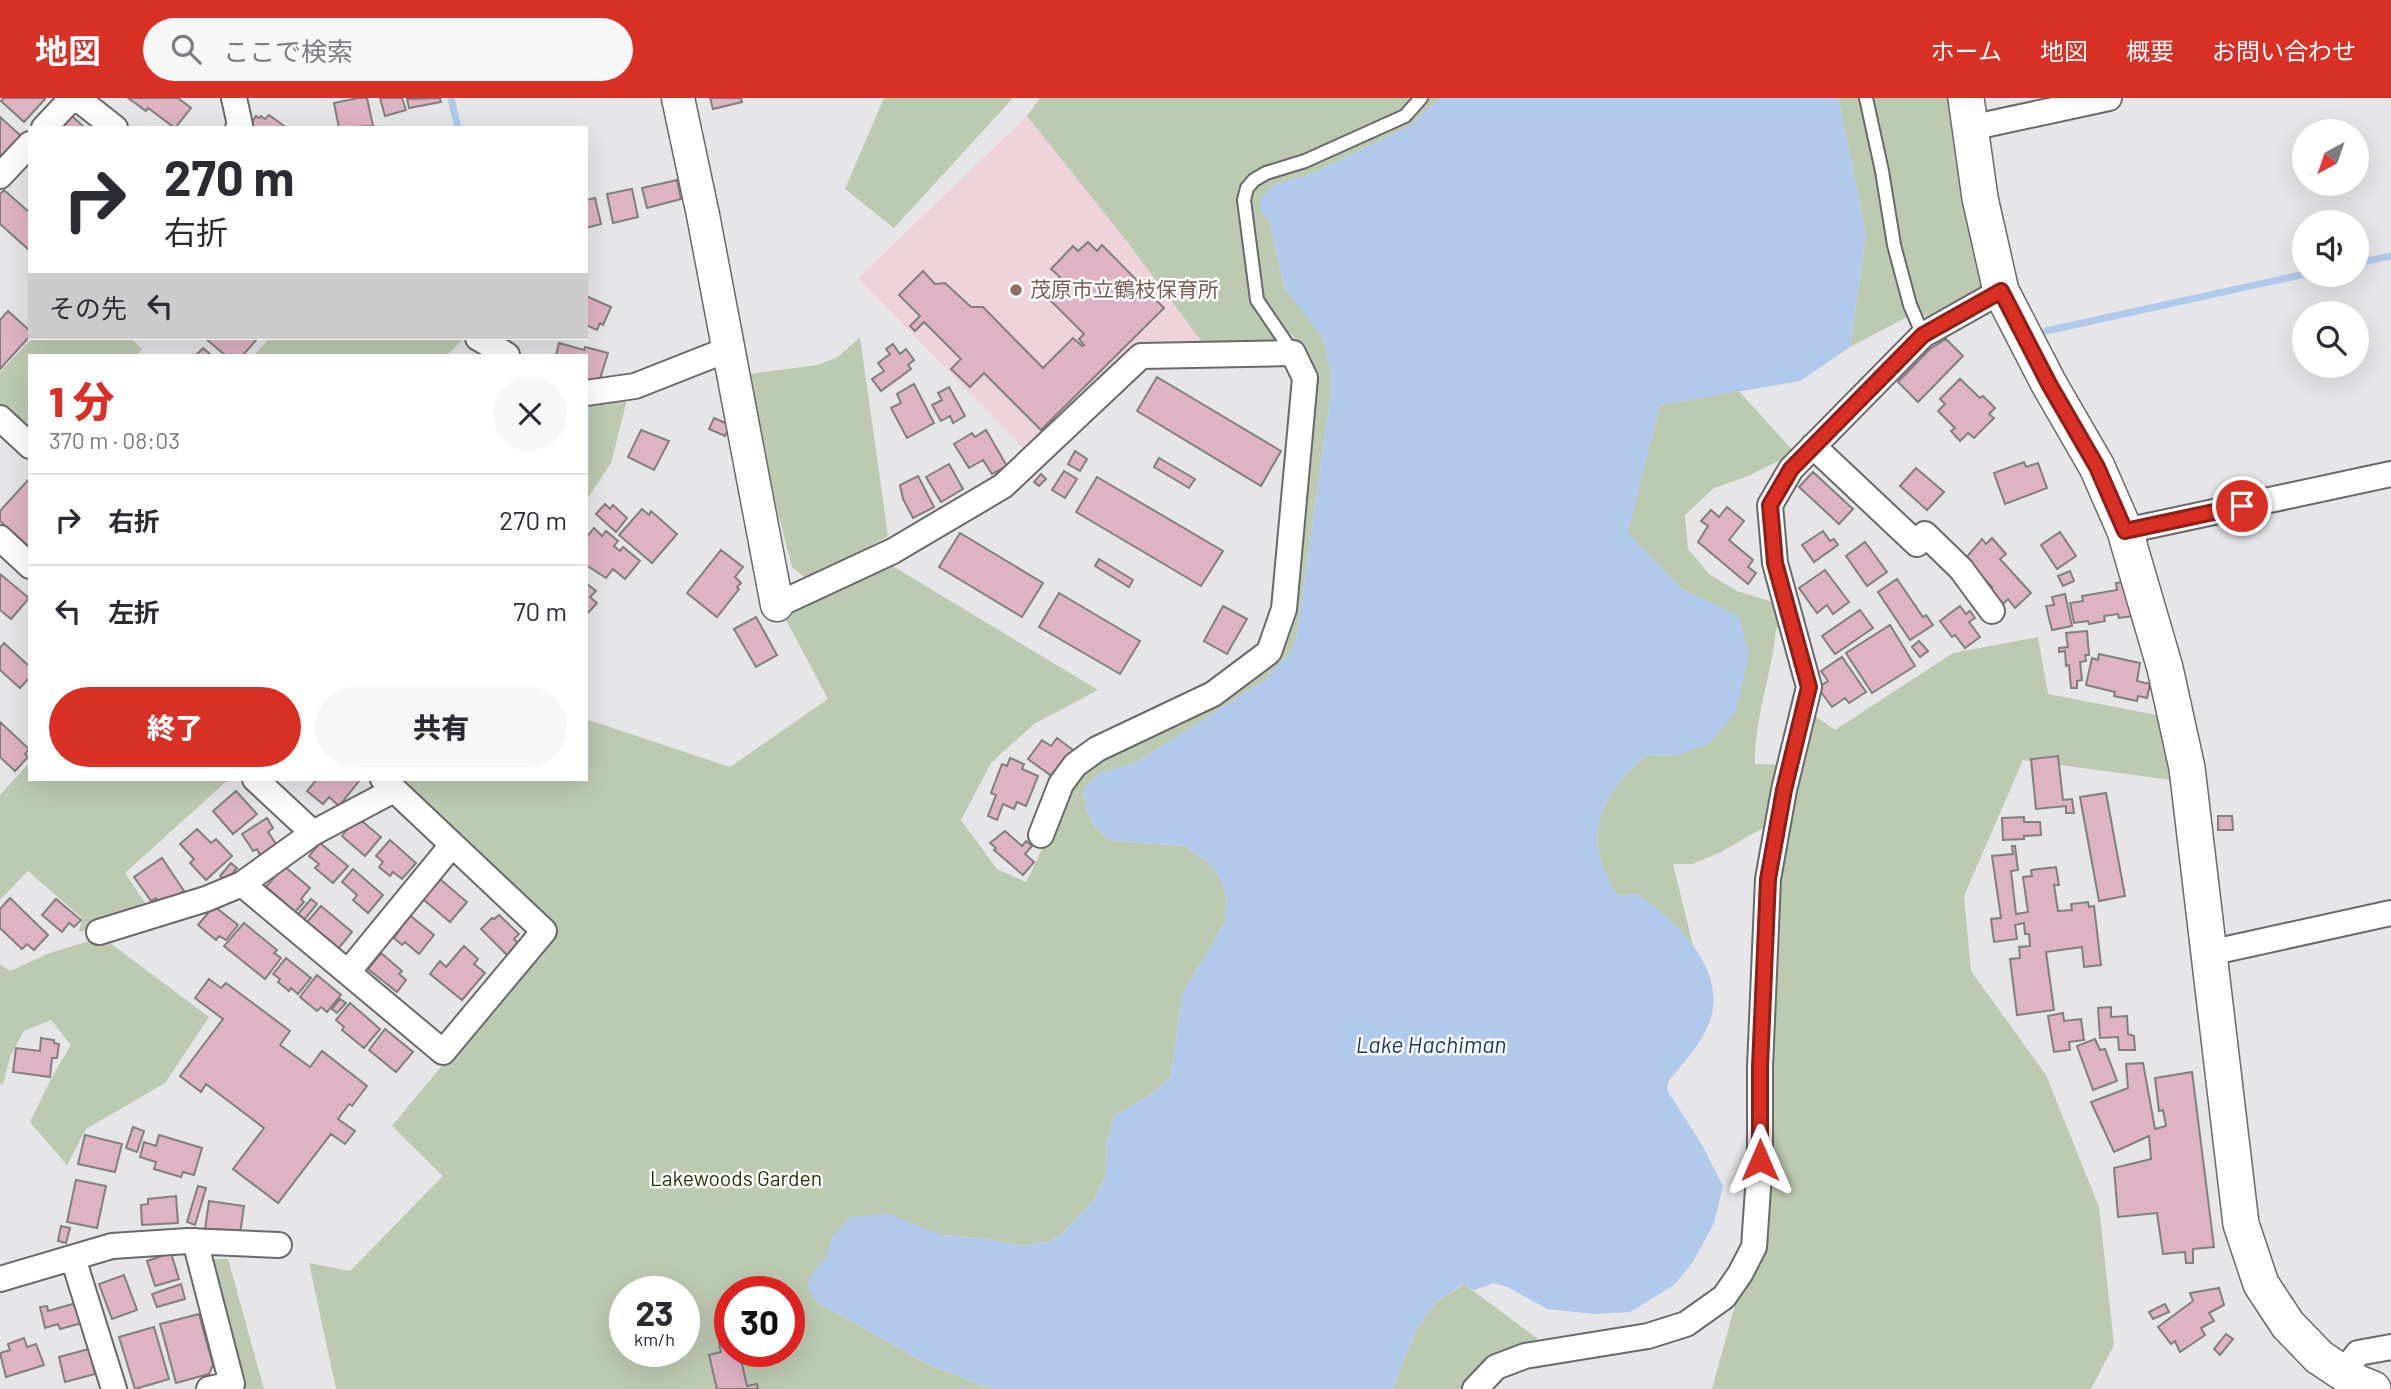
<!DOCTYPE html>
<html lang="ja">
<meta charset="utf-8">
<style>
body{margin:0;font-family:Barlow,"Noto Sans JP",sans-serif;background:#f7f7f7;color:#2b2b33;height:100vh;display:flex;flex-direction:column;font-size:26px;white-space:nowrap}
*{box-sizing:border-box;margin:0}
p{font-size:23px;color:#7c7c81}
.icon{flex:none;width:38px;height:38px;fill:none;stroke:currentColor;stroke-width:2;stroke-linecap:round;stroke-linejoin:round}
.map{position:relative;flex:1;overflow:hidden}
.details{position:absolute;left:28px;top:256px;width:560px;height:427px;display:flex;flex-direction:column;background:#fff;border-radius:0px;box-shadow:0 7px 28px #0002}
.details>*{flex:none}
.banner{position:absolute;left:28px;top:28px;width:560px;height:214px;border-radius:0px;box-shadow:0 7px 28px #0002;background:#fff;color:#2b2b33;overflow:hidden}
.needle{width:46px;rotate:220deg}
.controls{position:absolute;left:2292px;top:21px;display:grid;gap:14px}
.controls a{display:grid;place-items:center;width:77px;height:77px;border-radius:50%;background:#fff;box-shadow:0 7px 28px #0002;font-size:35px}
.speed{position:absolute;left:609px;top:1178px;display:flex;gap:14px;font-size:35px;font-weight:700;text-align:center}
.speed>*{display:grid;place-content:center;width:91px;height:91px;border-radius:50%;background:#fff;box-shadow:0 7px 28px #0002;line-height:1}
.speed small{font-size:18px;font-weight:400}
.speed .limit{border:10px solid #d22;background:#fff;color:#111}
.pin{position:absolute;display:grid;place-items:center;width:60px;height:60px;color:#fff;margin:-30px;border:4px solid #fff;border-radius:50%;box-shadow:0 2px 7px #0007}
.me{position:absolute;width:77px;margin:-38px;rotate:0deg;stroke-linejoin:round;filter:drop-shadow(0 0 5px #0008)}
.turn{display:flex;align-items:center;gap:24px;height:147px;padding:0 21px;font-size:32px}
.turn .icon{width:91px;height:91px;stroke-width:2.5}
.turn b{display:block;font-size:49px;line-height:60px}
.then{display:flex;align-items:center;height:66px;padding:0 21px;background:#0003;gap:14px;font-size:26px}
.round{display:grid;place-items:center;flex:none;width:74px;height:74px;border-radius:37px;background:#f7f7f7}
.overview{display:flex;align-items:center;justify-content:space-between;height:119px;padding:0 21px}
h1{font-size:42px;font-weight:800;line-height:52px;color:#d93025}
.action{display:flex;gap:14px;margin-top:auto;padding:14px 21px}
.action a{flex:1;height:80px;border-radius:42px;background:#d93025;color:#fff;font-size:28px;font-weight:800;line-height:80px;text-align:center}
.action a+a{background:#f7f7f7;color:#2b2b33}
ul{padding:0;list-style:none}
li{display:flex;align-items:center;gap:21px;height:91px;padding:0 21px;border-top:2px solid #e1e1e2}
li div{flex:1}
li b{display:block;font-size:26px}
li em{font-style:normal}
header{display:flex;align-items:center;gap:42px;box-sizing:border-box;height:98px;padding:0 35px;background:#d93025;color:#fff}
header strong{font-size:33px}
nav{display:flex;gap:38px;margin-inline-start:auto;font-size:24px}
.search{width:490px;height:63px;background:#f7f7f7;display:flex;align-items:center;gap:18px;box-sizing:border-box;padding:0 24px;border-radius:38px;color:#7c7c81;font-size:26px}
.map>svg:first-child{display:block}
.education{fill:#eed4da}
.green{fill:#bdcab2;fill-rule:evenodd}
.water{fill:#b1caeb}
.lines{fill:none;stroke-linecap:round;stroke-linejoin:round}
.stream{stroke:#b1caeb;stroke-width:7}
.building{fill:#deb3c4;stroke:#817e7f;stroke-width:2}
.service-casing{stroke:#6a686b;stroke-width:16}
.minor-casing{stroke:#6a686b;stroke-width:28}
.tertiary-casing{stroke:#6a686b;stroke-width:35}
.secondary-casing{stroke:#6a686b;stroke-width:38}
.service{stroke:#fff;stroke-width:12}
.minor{stroke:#fff;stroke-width:24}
.tertiary{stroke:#fff;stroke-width:32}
.secondary{stroke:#fff;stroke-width:35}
.route-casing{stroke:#8d1f18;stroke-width:18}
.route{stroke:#d93025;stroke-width:12}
.education-dot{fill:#8d6e63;stroke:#fff;stroke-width:2.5}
.labels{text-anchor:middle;stroke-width:5;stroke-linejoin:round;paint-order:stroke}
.education-label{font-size:21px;fill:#785e54;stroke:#fff;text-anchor:start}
.park-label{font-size:21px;fill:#1d3500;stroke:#fff}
.water-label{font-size:23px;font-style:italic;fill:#173963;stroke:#fff}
</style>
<header>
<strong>地図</strong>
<div class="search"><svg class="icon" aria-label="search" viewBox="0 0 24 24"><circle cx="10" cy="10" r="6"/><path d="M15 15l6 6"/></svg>ここで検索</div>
<nav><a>ホーム</a><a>地図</a><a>概要</a><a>お問い合わせ</a></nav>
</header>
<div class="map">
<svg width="2391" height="1291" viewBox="0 0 2391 1291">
<rect width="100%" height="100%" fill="#e6e5e8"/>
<path class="education" d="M1027,18L1125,141L1205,248L1135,249L1028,355L858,180Z"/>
<path class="green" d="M884,0H1013L894,130L845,91Z
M1040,0H1440L1411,27L1309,77L1272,87L1260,113L1268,119L1285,191L1323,239L1330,270V301L1296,542L1291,553L1265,582L1137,664L1098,676L1083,692L1087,713L1096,730L1111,743L1185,748L1209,765L1221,782L1227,800L1224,826L1182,896L1171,978L1153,995L1114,1018L1107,1044L1105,1080L1093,1103L1061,1137L1047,1144L1025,1148L981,1140L943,1137L833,1138C831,1145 829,1154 826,1160C813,1180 800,1179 817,1204L929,1267L993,1291H336L309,1165L350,1173L443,1078L392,1028L556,830L398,681H586V621L730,669L828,601L785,520L886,464L1098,592L1034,626L991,665L961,722L997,771L1026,784C1046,747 1058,707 1081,672L1272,562L1313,285L1293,238L1280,227L1277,249L1205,248L1125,141L1027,18ZM625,1194H684V1253H625ZM730,1194H789V1253H730Z
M1838,0H1861L1876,69L1886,134L1895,182L1909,218L1850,249L1866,135Z
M1871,0H1952L1985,185L1939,220H1928L1915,210L1902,156Z
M860,239L888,438L808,482L792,469L764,362L748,276L818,267L838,259Z
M32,240H130L142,251L137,257H30V336L0,308V274Z
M270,240H461L463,241L447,257H254Z
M1739,293L1795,355L1748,378L1714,390L1685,417L1688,451L1709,476L1737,493L1773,504L1780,527L1776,531C1772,577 1754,620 1755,666L1780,667L1763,730L1719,755L1692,766H1673L1693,848L1670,822L1637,796L1619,798C1611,789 1608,781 1603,770C1586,721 1611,689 1646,657L1676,658L1739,519L1682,491L1627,436L1660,307Z
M628,297L611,365L586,403V301Z
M2038,539L2048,596L2162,618L2171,682L2023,662L1964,798L1971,873L2046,977L2099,1109L2114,1247L2091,1291H1712L1738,1196L1768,975L1781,755L1812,616L1835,632L1953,555Z
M30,664V681H229L125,775L152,815L79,834L82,820L28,773L0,802V697Z
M102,839L209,919L165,985L86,1031L67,1067L30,1024L53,977L71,947L51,922L24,933L10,959L3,986H0V866L10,873L47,856Z
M209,1161H228L264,1291H243Z
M1464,1186L1538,1241L1489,1260L1460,1291H1392L1417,1230L1436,1204Z"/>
<path class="water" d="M1440,0H1838L1866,135L1850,249L1800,283L1660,307L1628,435L1682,491L1739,518L1749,556L1736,614L1710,645L1676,658L1646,657C1611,689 1586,721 1603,770C1608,781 1611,789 1619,798L1637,796C1678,824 1734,877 1706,932C1697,951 1681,967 1668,984L1667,992L1702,1047L1723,1088L1714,1125L1693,1164L1674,1187L1630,1214L1595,1216L1547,1211L1508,1189L1494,1185L1474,1192L1463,1186L1436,1204L1417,1230L1392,1291H993L929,1267L817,1204L808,1191L809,1180L826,1159L833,1138L849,1119L887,1116L943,1137L981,1140L1025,1148L1047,1144L1061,1137L1093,1103L1105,1080L1107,1044L1114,1018L1153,995L1171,978L1182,896L1224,826L1227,800L1221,782L1209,765L1185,748L1111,743L1096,730L1087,713L1083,692L1098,676L1137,664L1265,582L1291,553L1296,542L1330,301V270L1323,240L1285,191L1268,119L1260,114V102L1272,87L1309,77L1411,27Z"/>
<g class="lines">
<path class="stream" d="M451,0L458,30
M2357,165L2391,158
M2046,233L2305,176"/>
</g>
<path class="building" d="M4,0H44L45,1L24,24L1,3Z
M128,0H178L191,10L175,30L148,10L146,13Z
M358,0H367L373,28L339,30L334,5Z
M380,0H402L406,12L385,18Z
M440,0L441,4L409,10L407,1Z
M710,0H741L742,4L713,11Z
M269,17L287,30H248L256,18L259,20L261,18L265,21Z
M72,18L85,30H62Z
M0,19L21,38L0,60Z
M677,82L681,101L647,110L642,90Z
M632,91L638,119L613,125L607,96Z
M4,92L30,115L29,152L0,126V96Z
M595,100L601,126L586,130V102Z
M1088,144L1097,153L1102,147L1164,210L1041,332L984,275L970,289L951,271L961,261L924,224L915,233L910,228L920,218L899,197L923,173L935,186L945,185L971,209H983L1043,270L1073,240L1082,248L1084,247L1079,241L1084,236L1044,196L1060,179L1051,171L1073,148L1078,153Z
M586,198L611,209L603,227L600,225L597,232L586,227Z
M8,213L30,233V238L0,271V222Z
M205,240H255L257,241L243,257H225Z
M1946,241L1963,258L1918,304L1898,284L1930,251Z
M559,245L584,252L585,249L608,255L599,284L586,281V257H556Z
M893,246L900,256L906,251L914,262L908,267L911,271L881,293L872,281L884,273L878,265L890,256L886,251Z
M203,250L211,257H196Z
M1157,279L1281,353L1261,388L1137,313Z
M1960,281L1980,300L1983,298L1995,310L1989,316L1994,320L1974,340L1968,335L1960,343L1951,333L1955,330L1938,313L1945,306L1940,301Z
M914,286L934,325L907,340L891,310L901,305L897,296Z
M949,289L965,318L953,325L950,318L941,323L932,307L942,302L938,295Z
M714,320L730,327L725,338L709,331Z
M641,332L669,343L654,372L628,359Z
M986,332L1007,368L992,376L983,362L969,370L954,346L972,335L975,339Z
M1075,353L1087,361L1080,373L1068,366Z
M1159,360L1195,381L1189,390L1154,369Z
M2024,364L2026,369L2038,365L2047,390L2005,406L1994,375Z
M949,366L963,391L941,404L926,379Z
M1916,370L1944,394L1927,412L1900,388Z
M1064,373L1077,381L1065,400L1052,392Z
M1813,374L1853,411L1839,426L1799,389Z
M1041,376L1046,381L1039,388L1034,384Z
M918,378L934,409L913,420L903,401L900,387Z
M1097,379L1223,453L1201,488L1076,414Z
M29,381L30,446L28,448L0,423V413Z
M605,406L610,411L613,407L627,420L616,434L596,416Z
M1727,409L1744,423L1729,442L1753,462L1748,469L1756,475L1748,486L1698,444L1708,428L1701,423L1711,412L1719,419Z
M642,411L649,417L651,413L677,436L652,465L619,437Z
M594,430L602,438L606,433L618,443L614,448L620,453L623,449L640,463L625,481L613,471L606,480L586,467V440Z
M1823,433L1830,443L1834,441L1838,447L1814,464L1802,447Z
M2060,434L2076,458L2057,471L2041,447Z
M960,435L1043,485L1022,519L939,469Z
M1992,440L2006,456L2000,461L2031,495L2015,510L2008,501L2003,506L1989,492L1992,489L1965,461L1982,441L1986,446Z
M1865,444L1887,474L1867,488L1846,458Z
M721,452L743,469L735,479L741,485L737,489L739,491L717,519L687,495Z
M1099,461L1133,482L1129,489L1095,468Z
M1825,472L1849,504L1833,516L1827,507L1817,515L1799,490Z
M2070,473L2074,483L2063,488L2058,478Z
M0,476L29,500L11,521L0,512Z
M1897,481L1923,519L1926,517L1933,527L1910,542L1878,494Z
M2128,483L2134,518L2119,520L2118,516L2104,518L2105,523L2089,526L2088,523L2074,525L2070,505L2083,503L2082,498L2117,492L2116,485Z
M586,485L596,493L590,499L597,505L587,516Z
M1059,495L1140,543L1120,576L1039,529Z
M2065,496L2072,528L2052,532L2046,508L2054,507L2052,499Z
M1223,508L1247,521L1227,556L1204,543Z
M1960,508L1966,516L1970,513L1975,520L1969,524L1980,539L1965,550L1955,537L1952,539L1940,523Z
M1860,512L1873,530L1835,556L1822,538Z
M756,519L777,557L756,569L734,531Z
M1890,527L1915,568L1872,595L1846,555Z
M2087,533L2089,557H2085L2086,563L2080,564L2082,582L2077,583V590H2071L2069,567L2066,568L2065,553L2059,554V550L2068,549L2066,535Z
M1919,543L1928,553L1920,559L1912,549Z
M4,545L30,569V579L20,590L0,572V550Z
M2099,556L2140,565L2137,583L2150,586L2147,600L2138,598L2137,603L2114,598L2115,594L2086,587L2092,560L2098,562Z
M1842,559L1866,594L1849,605L1845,600L1832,609L1818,590L1828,583L1821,573Z
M0,624L29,651L25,656L28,659L15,673L0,659Z
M1057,640L1073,652L1053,679L1028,661L1042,642L1051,648Z
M2058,658L2063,702L2072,701L2074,715H2066V708L2036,711L2031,661Z
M1010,660L1024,666L1022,671L1038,678L1026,708L1017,704L1014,711L1003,706L997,722L988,718L996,697L991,695L1002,666L1007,668Z
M317,681H356L359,683L339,708L329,699L323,706L307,693Z
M236,693L257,716L233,736L213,713Z
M2106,695L2125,798L2099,803L2080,699Z
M2218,718H2232L2233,732H2218Z
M357,719L381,739L365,758L342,738Z
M2024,719V724H2040L2041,737L2024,738V741L2003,742L2002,720Z
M267,720L273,730L268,734L276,746L260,757L257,751L253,753L242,736Z
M197,731L211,745L216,741L232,758L206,782L190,765L194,761L180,746Z
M1005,733L1022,748L1026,743L1032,748L1025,756L1034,764L1023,777L994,752L996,750L990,745Z
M390,742L416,765L402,781L393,774L390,778L379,769L383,764L376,758Z
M320,745L348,768L333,785L315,770L319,766L309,758Z
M2012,748H2015L2018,772L2011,773L2016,816L2028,814L2023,779L2032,778L2031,772L2056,769L2059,787H2054L2058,813L2072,812L2071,806L2088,804L2089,809L2094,808L2101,867L2084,869L2082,849L2046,854L2054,912L2017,917L2010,861L2020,860L2019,849L2030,848L2029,836H2025L2024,825L2015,827L2017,841L1994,844L1991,821L2001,820L1992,758L2013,756Z
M162,760L184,793L161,808L156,800L151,803L134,779Z
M231,765L237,770L226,783L220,778Z
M284,768L310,790L301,801L304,804L295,814L266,789Z
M353,771L383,797L368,815L353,802L357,797L342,784Z
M435,777L467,804L450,824L418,797Z
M10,800L48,837L34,852L27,846L22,851L0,830V811Z
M56,801L81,822L74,829L69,825L62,834L42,817Z
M311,801L317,806L304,822L298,816Z
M214,808L238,827L226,842L219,838L216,842L198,827Z
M321,808L352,834L338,851L307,824Z
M407,815L434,837L419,856L405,844L402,847L394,840L401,830L397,827Z
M499,817L519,836L514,841L519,846L508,858L481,831L492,820L494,821Z
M244,825L277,852L274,855L281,860L265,881L224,848Z
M464,848L478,861L474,866L485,875L462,902L430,876L440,863L446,869Z
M381,855L402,873L399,876L406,882L397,894L368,871Z
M286,860L311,880L298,896L291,890L289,893L278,884L280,881L273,876Z
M317,877L341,897L327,914L321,909L317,913L300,899Z
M209,881L221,890L226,885L290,933L280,947L310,969L322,953L367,988L352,1008L349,1006L338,1021L355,1033L345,1046L331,1036L278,1105L233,1071L264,1030L206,986L201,994L180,978L223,921L195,900Z
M340,901L346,905L337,915L332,911Z
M350,905L380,931L364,950L342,932L344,929L336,922Z
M2111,909V919L2127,918L2128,936L2134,938L2135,952H2119L2118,939L2100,940L2098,910Z
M2063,915L2064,923L2081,921L2084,942L2069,944L2070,952L2054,954L2048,918Z
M385,931L413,954L396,974L369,952Z
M41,940L54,942V945L59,946L57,960H52L50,979L13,974L16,950L40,953Z
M2095,941L2100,952L2105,951L2117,983L2093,992L2077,948Z
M2143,965L2155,1031L2166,1028L2163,1012L2159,1013L2155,980L2192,974L2214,1149L2193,1151V1165H2186L2185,1154L2163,1156L2157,1115L2118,1119L2114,1070L2151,1061L2149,1038L2114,1054L2091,1004L2128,990L2126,966Z
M133,1029L144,1033L137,1054L126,1050Z
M85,1037L122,1046L115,1074L78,1066Z
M159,1037L202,1050L194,1077L183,1074L181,1079L154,1071L156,1064L140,1059L144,1044L156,1048Z
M76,1082L106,1088L97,1130L67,1124Z
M198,1088L206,1090L195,1127L187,1124Z
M176,1098L178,1125L142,1127L141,1107L148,1106V1101Z
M209,1103L244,1108L240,1136L205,1131Z
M61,1128L70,1130L66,1145L58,1143Z
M171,1155L179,1181L155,1188L147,1163Z
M124,1177L137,1212L112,1221L99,1186Z
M181,1186L185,1201L157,1209L152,1196Z
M2219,1190L2224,1207L2209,1215L2214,1223L2201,1230L2205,1237L2180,1254L2175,1243L2171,1246L2158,1229L2193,1203L2190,1195Z
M76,1205L82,1225L60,1231L58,1226L45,1230L40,1209L47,1208L48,1213Z
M2165,1206L2169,1214L2153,1221L2149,1214Z
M199,1216L213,1267L209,1276L176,1285L160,1226Z
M154,1229L169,1281L135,1291L119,1239Z
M2226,1236L2233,1241L2220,1257L2214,1251Z
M24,1240L27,1249L36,1246L44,1267L6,1279L0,1255L10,1252L8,1246Z
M729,1243L730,1253H739L747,1288L757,1286L758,1291H717L709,1257L721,1254L719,1245Z
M89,1251L95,1276L65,1284L59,1259Z"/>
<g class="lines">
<g class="service-casing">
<path id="service" d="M1866,0L1882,73L1894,147L1910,207L1923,237
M1293,255L1257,202L1244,102L1247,90L1254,82L1266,75L1305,63L1405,18L1421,0"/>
</g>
<g class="minor-casing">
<path id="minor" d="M77,0L115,30
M234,0L240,27L238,30
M44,30L72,0
M1970,30L2109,0
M0,78L30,46
M478,240L507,257
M586,295L635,288L729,251
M0,320L30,348
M1813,348L1917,446L1925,436L1961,471L1992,513
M2125,433L2391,376
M0,440L30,468
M777,507L893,453L1003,388L1141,258L1293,255L1305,280L1284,511L1269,554L1213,596L1097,651L1075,667L1061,686L1041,737
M255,681L313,735
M242,786L443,954L544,833L383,681
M99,834L206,801L242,786L313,735L394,692
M2209,855L2391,815
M348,874L452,747
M195,1143L232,1286L209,1291
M73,1160L114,1291
M0,1181L112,1148L188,1143L279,1147
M2343,1275L2358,1255L2391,1249
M1475,1291L1496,1269L1525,1258L1648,1238L1686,1226L1724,1199L1740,1176L1754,1149L1760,1062V969L1768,781L1784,692L1809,589L1775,465L1770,407L1791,371L1923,237L2001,193"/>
</g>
<g class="tertiary-casing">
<path id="tertiary" d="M678,0L703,117L777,507"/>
</g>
<g class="secondary-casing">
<path id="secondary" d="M1966,0L1980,100L2001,193L2049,286L2097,369L2125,433L2165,570L2187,670L2241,1126L2261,1186L2288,1227L2319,1259L2358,1285L2373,1291"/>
</g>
<use href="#service" class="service"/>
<use href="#minor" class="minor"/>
<use href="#tertiary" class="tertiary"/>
<use href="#secondary" class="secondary"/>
</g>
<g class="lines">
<g class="route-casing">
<path id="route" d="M1760,1062V969L1768,781L1784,692L1809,589L1775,465L1770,407L1791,371L1923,237L2001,193L2049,286L2097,369L2125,433L2242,408"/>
</g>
<use href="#route" class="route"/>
</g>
<circle class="education-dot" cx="1016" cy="192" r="7"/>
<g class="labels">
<g class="education-label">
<text x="1030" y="199">茂原市立鶴枝保育所</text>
</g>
<g class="park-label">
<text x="736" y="1088">Lakewoods Garden</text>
</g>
<g class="water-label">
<text x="1431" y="955">Lake Hachiman</text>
</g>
</g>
</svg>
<div class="controls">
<a><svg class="needle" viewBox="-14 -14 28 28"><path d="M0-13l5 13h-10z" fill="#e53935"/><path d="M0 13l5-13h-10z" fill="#7c7c81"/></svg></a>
<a><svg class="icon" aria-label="sound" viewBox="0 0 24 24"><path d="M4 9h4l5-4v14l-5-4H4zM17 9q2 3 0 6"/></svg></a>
<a><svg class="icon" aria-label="search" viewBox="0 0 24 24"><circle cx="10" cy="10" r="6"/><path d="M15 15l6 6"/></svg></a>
</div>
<div class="speed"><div>23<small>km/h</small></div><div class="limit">30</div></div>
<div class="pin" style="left:2242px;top:408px;background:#d93025"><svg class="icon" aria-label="arrive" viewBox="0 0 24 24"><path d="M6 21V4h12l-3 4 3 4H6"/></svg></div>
<svg class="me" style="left:1760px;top:1062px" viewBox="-20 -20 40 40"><path d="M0-17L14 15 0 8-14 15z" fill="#d93025" stroke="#fff" stroke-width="4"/></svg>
<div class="banner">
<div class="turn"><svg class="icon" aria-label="right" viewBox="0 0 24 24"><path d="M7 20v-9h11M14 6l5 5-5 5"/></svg><div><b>270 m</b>右折</div></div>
<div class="then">その先<svg class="icon" aria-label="left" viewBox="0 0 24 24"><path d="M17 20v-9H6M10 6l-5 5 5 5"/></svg></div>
</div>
<section class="details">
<div class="overview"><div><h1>1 分</h1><p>370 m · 08:03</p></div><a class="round"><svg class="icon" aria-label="close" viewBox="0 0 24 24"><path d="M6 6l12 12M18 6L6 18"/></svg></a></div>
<ul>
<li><svg class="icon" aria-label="right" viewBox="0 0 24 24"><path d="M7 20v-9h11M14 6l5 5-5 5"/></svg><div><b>右折</b></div><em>270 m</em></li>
<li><svg class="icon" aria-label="left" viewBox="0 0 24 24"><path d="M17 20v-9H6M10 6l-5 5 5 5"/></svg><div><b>左折</b></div><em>70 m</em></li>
</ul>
<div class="action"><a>終了</a><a>共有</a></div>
</section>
</div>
